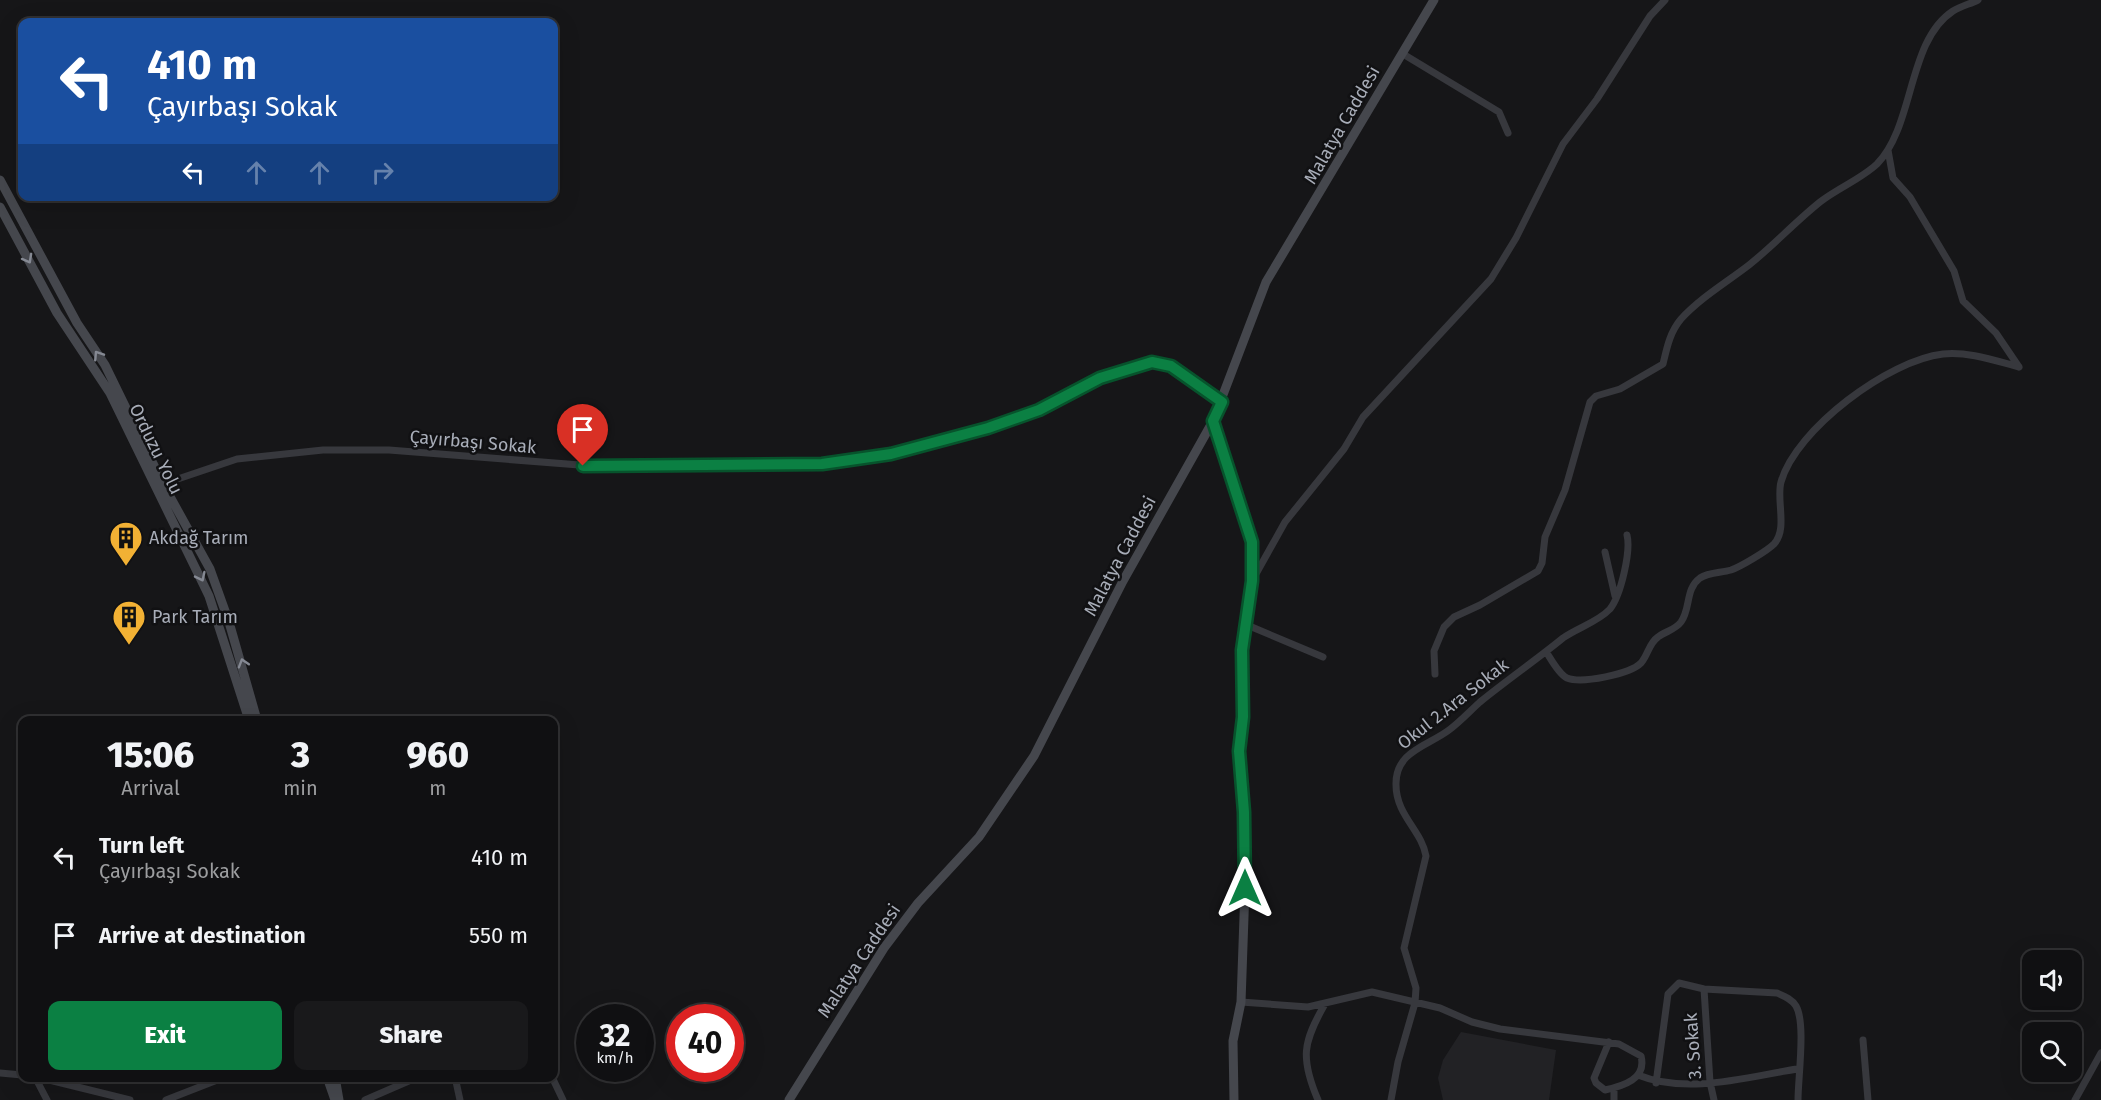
<!DOCTYPE html>
<meta charset="utf-8">
<style>
body{margin:0;font-family:"Fira Sans",sans-serif;background:#19191b;color:#f1f3f6;height:100vh;display:flex;flex-direction:column;font-size:22px;white-space:nowrap}
*{box-sizing:border-box;margin:0}
p{font-size:20px;color:#9c9d9f}
.icon{flex:none;width:33px;height:33px;fill:none;stroke:currentColor;stroke-width:2;stroke-linecap:round;stroke-linejoin:round}
.map{position:relative;flex:1;overflow:hidden}
.details{position:absolute;left:18px;top:716px;width:540px;height:366px;display:flex;flex-direction:column;background:#101012;border-radius:12px;box-shadow:0 6px 24px #0002,0 0 0 2px #303032}
.details>*{flex:none}
.banner{position:absolute;left:18px;top:18px;width:540px;height:183px;border-radius:12px;box-shadow:0 6px 24px #0002,0 0 0 2px #303032;background:#1a4fa0;color:#fff;overflow:hidden}
.buttons{position:absolute;left:2022px;top:950px;display:grid;gap:12px}
.buttons a{display:grid;place-items:center;width:60px;height:60px;border-radius:12px;background:#101012;box-shadow:0 6px 24px #0002,0 0 0 2px #303032;font-size:30px}
.speed{position:absolute;left:576px;top:1004px;display:flex;gap:12px;font-size:30px;font-weight:700;text-align:center}
.speed>*{display:grid;place-content:center;width:78px;height:78px;border-radius:50%;background:#101012;box-shadow:0 6px 24px #0002,0 0 0 2px #303032;line-height:1}
.speed small{font-size:15px;font-weight:400}
.speed .limit{border:9px solid #d22;background:#fff;color:#111}
.pin{position:absolute;display:grid;place-items:center;width:51px;height:51px;color:#fff;margin:-62px -26px;border-radius:50% 50% 50% 0;rotate:-45deg;box-shadow:0 0 6px #0007}
.pin .icon{rotate:45deg}
.me{position:absolute;width:66px;margin:-33px;rotate:0deg;stroke-linejoin:round;filter:drop-shadow(0 0 4px #0008)}
.turn{display:flex;align-items:center;gap:21px;height:126px;padding:0 30px;font-size:27px}
.turn .icon{width:78px;height:78px;stroke-width:2.5}
.turn b{display:block;font-size:42px;line-height:51px}
.lanes{display:flex;align-items:center;height:57px;padding:0 30px;background:#0003;justify-content:center;gap:30px;direction:ltr}
.lanes .off{opacity:.35}
.eta{display:flex;justify-content:space-evenly;align-items:center;height:102px;text-align:center}
.eta b{font-size:36px;font-weight:800;line-height:42px}
.action{display:flex;gap:12px;margin-top:auto;padding:12px 30px}
.action a{flex:1;height:69px;border-radius:12px;background:#0b8043;color:#fff;font-size:24px;font-weight:800;line-height:69px;text-align:center}
.action a+a{background:#19191b;color:#f1f3f6}
ul{padding:0;list-style:none}
li{display:flex;align-items:center;gap:18px;height:78px;padding:0 30px}
li div{flex:1}
li b{display:block;font-size:22px}
li em{font-style:normal}
.map>svg:first-child{display:block}
.built{fill:#222225}
.lines{fill:none;stroke-linecap:round;stroke-linejoin:round}
.street{stroke:#37383d;stroke-width:7}
.secondary{stroke:#45474d;stroke-width:9}
.oneway{stroke:#858993}
.route-casing{stroke:#07532c;stroke-width:15}
.route{stroke:#0b8043;stroke-width:10}
.labels{text-anchor:middle;stroke-width:5;stroke-linejoin:round;paint-order:stroke}
.street-label{font-size:18px;fill:#a8adb8;stroke:#111113}
.poi-label{font-size:18px;fill:#a8adb8;stroke:#111113;text-anchor:start}
</style>
<div class="map">
<svg width="2101" height="1100" viewBox="0 0 2101 1100">
<rect width="100%" height="100%" fill="#161618"/>
<path class="built" d="M1461,1032L1556,1050L1549,1100H1443L1438,1078L1443,1060Z"/>
<g class="lines">
<path class="street" d="M1403,54L1499,112L1508,133
M1888,150L1893,178L1910,197L1954,271L1963,301L1996,333L2019,367
M163,484L237,459L323,450H389L605,467L822,464C896,456 969,438 1039,410C1076,395 1119,359 1161,362C1179,364 1208,391 1222,402
M1605,552L1615,596
M1252,581L1285,522L1344,449L1363,417L1491,279L1516,238L1563,144L1597,99L1650,16L1665,0
M1247,625L1323,657
M1547,653C1552,661 1559,674 1567,678C1582,684 1630,674 1641,663C1648,655 1649,643 1658,637C1666,631 1675,630 1681,622C1691,608 1685,589 1700,578C1709,572 1721,573 1731,570C1740,567 1767,551 1774,544C1788,529 1776,500 1781,482C1796,429 1889,360 1943,354C1967,351 1996,361 2019,367
M1435,674L1434,651L1444,627L1454,617L1480,605L1538,571L1542,563L1545,537L1565,490L1590,402L1596,396L1620,389L1663,364C1667,347 1670,332 1681,319C1700,298 1727,282 1749,265C1774,245 1795,222 1820,202C1838,188 1861,179 1877,164C1915,125 1907,41 1953,11C1961,6 1970,4 1978,0
M1704,989L1710,1082L1714,1100
M1241,1002L1308,1007L1372,992L1440,1008L1472,1022L1500,1029L1619,1044L1641,1056C1647,1079 1623,1086 1605,1090L1596,1083L1594,1078L1609,1042
M1863,1040L1868,1100
M0,1073L22,1075
M1638,1075C1687,1095 1747,1077 1797,1069
M35,1077L47,1100
M37,1077L130,1100
M455,1077L460,1100
M552,1077L563,1100
M1656,1083L1668,994L1679,983L1704,989L1777,993C1784,996 1792,999 1796,1006C1806,1023 1798,1078 1798,1100
M166,1100L225,1077
M365,1100L418,1077
M1318,1100C1300,1058 1303,1042 1325,1004
M1391,1100L1398,1062L1415,1003L1416,988L1404,948L1426,856C1422,831 1396,815 1396,785C1395,751 1428,746 1449,730C1460,722 1470,711 1480,702C1507,680 1536,660 1563,638C1577,628 1598,622 1610,609C1621,595 1631,551 1627,535
M1614,1100V1088
M2075,1100L2101,1053"/>
<path class="secondary" d="M0,180L77,323L105,365L163,484L210,569L229,622L257,720
M0,207L57,313L110,393L209,596L249,720
M1213,421L1252,542V591L1242,650L1243,717L1239,751L1244,812L1245,888L1241,1002L1233,1041L1234,1100
M327,1077L335,1100
M335,1077L339,1100
M789,1100L884,948L918,903L979,837L1034,756L1123,581L1213,421L1266,282L1434,0"/>
</g>
<defs><path id="oneway-chevron" d="M-2-3.5L2.5 0L-2 3.5" fill="none" stroke-width="1.6" stroke-linecap="round" stroke-linejoin="round" transform="scale(1.5)"/></defs>
<g class="oneway">
<use href="#oneway-chevron" transform="translate(28 259) rotate(61)"/>
<use href="#oneway-chevron" transform="translate(98 355) rotate(-123)"/>
<use href="#oneway-chevron" transform="translate(201 577) rotate(64)"/>
<use href="#oneway-chevron" transform="translate(243 663) rotate(-107)"/>
</g>
<g class="lines">
<g class="route-casing">
<path id="route" d="M583,466L822,464L891,454L988,428L1039,410L1100,378L1152,362L1171,366L1222,402L1213,421L1252,542V581L1242,650L1243,717L1239,751L1244,812L1245,888"/>
</g>
<use href="#route" class="route"/>
</g>
<defs>
<g id="building-pin" transform="scale(1.725)"><path d="M0 17L-7.5 6A9.5 9.5 0 1 1 7.5 6Z" fill="#f2b134" stroke="#111113"/><path d="M-4-6H4V6H1V3H-1V6H-4ZM-2.5-4.3h1.7v1.8h-1.7ZM.8-4.3h1.7v1.8H.8ZM-2.5-1h1.7V.8h-1.7ZM.8-1h1.7V.8H.8Z" fill="#111"/></g>
</defs>
<g fill-rule="evenodd">
<use href="#building-pin" x="126" y="538"/>
<use href="#building-pin" x="129" y="617"/>
</g>
<g class="labels">
<g class="street-label">
<text transform="translate(1342 125) rotate(-60)" y="6">Malatya Caddesi</text>
<text transform="translate(473 442) rotate(5)" y="6">Çayırbaşı Sokak</text>
<text transform="translate(156 449) rotate(64)" y="6">Orduzu Yolu</text>
<text transform="translate(1120 556) rotate(-62)" y="6">Malatya Caddesi</text>
<text transform="translate(1453 704) rotate(-38)" y="6">Okul 2.Ara Sokak</text>
<text transform="translate(859 961) rotate(-56)" y="6">Malatya Caddesi</text>
<text transform="translate(1693 1046) rotate(-94)" y="6">3. Sokak</text>
</g>
<g class="poi-label">
<text x="149" y="544">Akdağ Tarım</text>
<text x="152" y="623">Park Tarım</text>
</g>
</g>
</svg>
<div class="buttons">
<a><svg class="icon" aria-label="sound" viewBox="0 0 24 24"><path d="M4 9h4l5-4v14l-5-4H4zM17 9q2 3 0 6"/></svg></a>
<a><svg class="icon" aria-label="search" viewBox="0 0 24 24"><circle cx="10" cy="10" r="6"/><path d="M15 15l6 6"/></svg></a>
</div>
<div class="speed"><div>32<small>km/h</small></div><div class="limit">40</div></div>
<div class="pin" style="left:583px;top:466px;background:#d93025"><svg class="icon" aria-label="arrive" viewBox="0 0 24 24"><path d="M6 21V4h12l-3 4 3 4H6"/></svg></div>
<svg class="me" style="left:1245px;top:888px" viewBox="-20 -20 40 40"><path d="M0-17L14 15 0 8-14 15z" fill="#0b8043" stroke="#fff" stroke-width="4"/></svg>
<div class="banner">
<div class="turn"><svg class="icon" aria-label="left" viewBox="0 0 24 24"><path d="M17 20v-9H6M10 6l-5 5 5 5"/></svg><div><b>410 m</b>Çayırbaşı Sokak</div></div>
<div class="lanes"><svg class="icon" aria-label="left" viewBox="0 0 24 24"><path d="M17 20v-9H6M10 6l-5 5 5 5"/></svg><svg class="icon off" aria-label="ahead" viewBox="0 0 24 24"><path d="M12 20V5M6 11l6-6 6 6"/></svg><svg class="icon off" aria-label="ahead" viewBox="0 0 24 24"><path d="M12 20V5M6 11l6-6 6 6"/></svg><svg class="icon off" aria-label="right" viewBox="0 0 24 24"><path d="M7 20v-9h11M14 6l5 5-5 5"/></svg></div>
</div>
<section class="details">
<div class="eta">
<div><b>15:06</b><p>Arrival</p></div>
<div><b>3</b><p>min</p></div>
<div><b>960</b><p>m</p></div>
</div>
<ul>
<li><svg class="icon" aria-label="left" viewBox="0 0 24 24"><path d="M17 20v-9H6M10 6l-5 5 5 5"/></svg><div><b>Turn left</b><p>Çayırbaşı Sokak</p></div><em>410 m</em></li>
<li><svg class="icon" aria-label="arrive" viewBox="0 0 24 24"><path d="M6 21V4h12l-3 4 3 4H6"/></svg><div><b>Arrive at destination</b></div><em>550 m</em></li>
</ul>
<div class="action"><a>Exit</a><a>Share</a></div>
</section>
</div>
